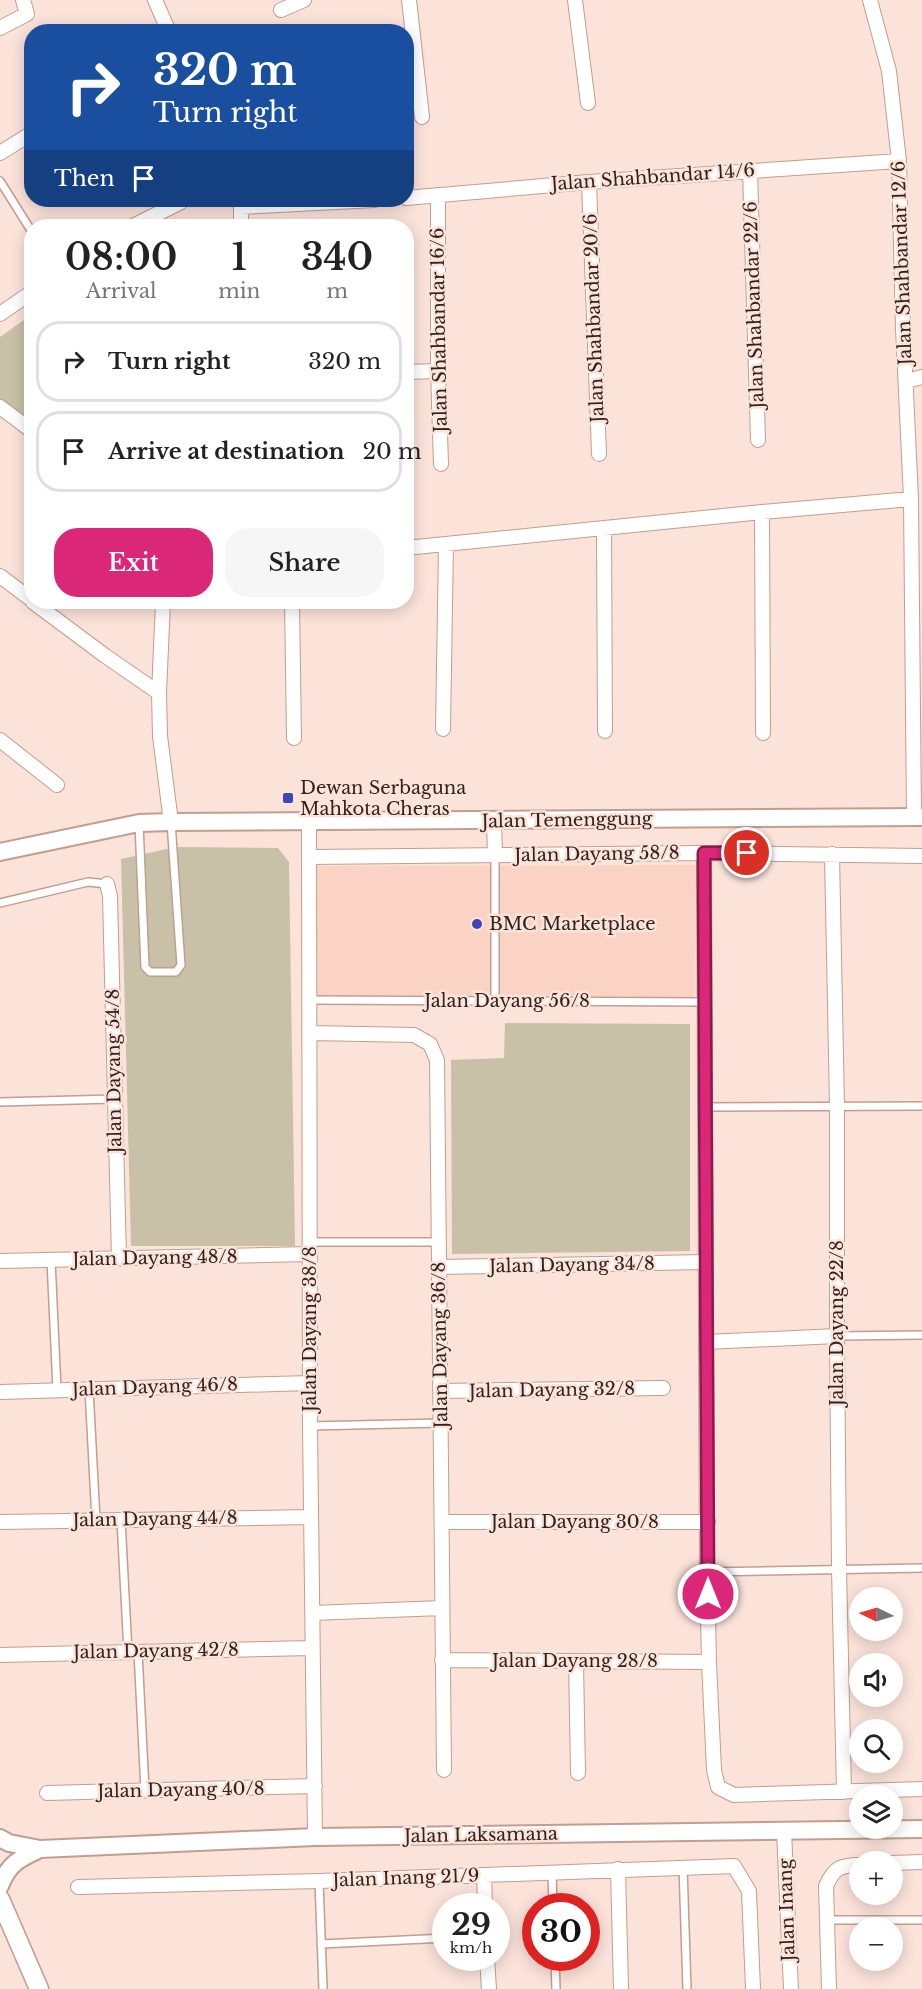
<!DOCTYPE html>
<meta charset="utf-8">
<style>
body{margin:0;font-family:"Libre Baskerville",serif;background:#f6f6f6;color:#222;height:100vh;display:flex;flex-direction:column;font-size:22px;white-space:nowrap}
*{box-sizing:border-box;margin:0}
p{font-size:20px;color:#767676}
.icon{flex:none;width:33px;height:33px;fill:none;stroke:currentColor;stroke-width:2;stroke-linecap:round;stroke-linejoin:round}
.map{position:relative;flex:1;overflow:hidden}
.details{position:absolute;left:24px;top:219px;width:390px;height:390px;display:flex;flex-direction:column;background:#fff;border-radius:24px;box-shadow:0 3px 15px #0003}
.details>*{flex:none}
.top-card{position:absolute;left:24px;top:24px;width:390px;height:183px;border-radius:24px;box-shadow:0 3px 15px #0003;background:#1a4fa0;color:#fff;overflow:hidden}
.needle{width:39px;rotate:275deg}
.tools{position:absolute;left:849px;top:1587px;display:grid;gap:12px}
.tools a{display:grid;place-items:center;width:54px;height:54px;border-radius:50%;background:#fff;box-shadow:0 3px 15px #0003;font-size:30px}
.speed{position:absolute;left:432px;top:1893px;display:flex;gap:12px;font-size:30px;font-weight:700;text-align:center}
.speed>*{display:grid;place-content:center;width:78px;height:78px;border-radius:50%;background:#fff;box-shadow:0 3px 15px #0003;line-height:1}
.speed small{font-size:15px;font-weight:400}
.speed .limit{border:9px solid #d22;background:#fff;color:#111}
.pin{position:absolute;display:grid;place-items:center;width:51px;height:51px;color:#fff;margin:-26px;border:3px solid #fff;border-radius:50%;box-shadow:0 2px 6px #0007}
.me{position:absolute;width:66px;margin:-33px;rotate:0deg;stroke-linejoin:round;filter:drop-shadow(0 0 4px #0008)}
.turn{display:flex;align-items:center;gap:21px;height:126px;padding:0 30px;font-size:27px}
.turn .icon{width:78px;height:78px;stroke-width:2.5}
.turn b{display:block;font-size:42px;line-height:51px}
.then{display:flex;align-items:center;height:57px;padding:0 30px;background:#0003;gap:12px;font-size:22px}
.eta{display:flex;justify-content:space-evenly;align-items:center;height:102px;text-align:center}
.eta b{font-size:36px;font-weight:600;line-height:42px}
.action{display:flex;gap:12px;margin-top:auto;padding:12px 30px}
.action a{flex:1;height:69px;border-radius:24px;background:#db2777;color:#fff;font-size:24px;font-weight:600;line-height:69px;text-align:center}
.action a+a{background:#f6f6f6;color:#222}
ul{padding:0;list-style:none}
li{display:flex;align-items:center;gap:18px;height:81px;margin:0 12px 9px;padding:0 18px;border:3px solid #e0e0e0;border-radius:24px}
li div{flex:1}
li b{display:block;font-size:22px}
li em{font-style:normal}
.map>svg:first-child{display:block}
.built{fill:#fad3c4}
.green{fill:#c8c1a8}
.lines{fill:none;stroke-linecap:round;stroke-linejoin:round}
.service-casing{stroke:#c39d8f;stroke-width:10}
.minor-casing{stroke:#c39d8f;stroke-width:16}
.tertiary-casing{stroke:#c39d8f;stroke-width:20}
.secondary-casing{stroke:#c39d8f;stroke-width:21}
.service{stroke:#fff;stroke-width:7}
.minor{stroke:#fff;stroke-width:14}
.tertiary{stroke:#fff;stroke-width:16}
.secondary{stroke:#fff;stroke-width:18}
.route-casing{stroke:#8e194d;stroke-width:15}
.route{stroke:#db2777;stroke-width:10}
.poi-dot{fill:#3e45b9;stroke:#fbe3da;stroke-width:2}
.labels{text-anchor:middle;stroke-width:5;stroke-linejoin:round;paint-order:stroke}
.street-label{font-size:18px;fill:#30221c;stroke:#fbe3da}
.poi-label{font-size:18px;fill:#30221c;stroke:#fbe3da;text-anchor:start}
</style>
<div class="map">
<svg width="922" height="1989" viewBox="0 0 922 1989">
<rect width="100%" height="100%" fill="#fbe3da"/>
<path class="built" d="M696,865L695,997L315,995V866Z"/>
<path class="green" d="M31,315V427L0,403V337Z
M176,847L278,848L289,862L295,1246H131L121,859Z
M505,1023L690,1024V1251L452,1254L451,1060L504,1058Z"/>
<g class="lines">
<g class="service-casing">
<path id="service" d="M0,181L32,232
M139,823L145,967L150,972H176L181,965L171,822
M495,855V1000
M0,903L88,882L107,884
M310,1000L704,1002
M0,1102L114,1099
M705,1107L922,1106
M310,1242H438
M51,1260L57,1390
M837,1336L922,1335
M89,1389L96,1520
M310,1426L441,1423
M121,1520L128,1652
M707,1572L922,1568
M138,1652L145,1790
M683,1866L687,1989
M552,1872L553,1906
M319,1881L323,1989
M827,1920H922
M321,1944L446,1938
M555,1958L556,1989"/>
</g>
<g class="minor-casing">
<path id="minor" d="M155,0L169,32
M409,0L422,117
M575,0L588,103
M870,0L889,71L899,161L903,328L911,499L914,817
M281,10L304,0
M0,28L27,14L23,0
M0,153L32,133
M750,170L758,440
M589,182L599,454
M438,195V371L441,464
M406,198L589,182L899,161
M238,200L241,207V226
M241,207L375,200
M133,226L181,202
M0,314L32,292
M406,372L438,371
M907,381L922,377
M0,407L32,431
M762,512L763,733
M604,528L605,731
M406,548L762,512L911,499
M0,576L32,600
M33,602L104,655L159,693
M163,602L159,693L160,736L171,822
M292,602L294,738
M443,729L446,545
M0,740L57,785
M309,821L310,1426L315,1837
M494,821L495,855
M704,853L707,1572L709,1662L714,1770L718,1787L734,1795L922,1789
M832,854L837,1107V1336L839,1569L844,1792
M309,857L704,853L922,856
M107,884L110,896L119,1258
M311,1033L414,1035L430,1044L437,1060L444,1770
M0,1261L310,1254
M438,1267L705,1262
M706,1342L837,1336
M440,1391L663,1388
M0,1392L310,1383
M0,1522L311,1517
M443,1522H708
M312,1613L442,1608
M0,1655L312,1648
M442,1660L709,1662
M576,1662L578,1773
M47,1793L315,1786
M784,1831L791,1989
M892,1863L922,1862
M618,1869L621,1989
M484,1875L485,1906
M78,1887L319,1881L734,1866L749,1891L753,1989
M487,1958L489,1989
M829,1989L826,1886C834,1868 840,1865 860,1865"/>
</g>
<g class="tertiary-casing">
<path id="tertiary" d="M0,852L139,823L171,822L922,817
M0,1838L9,1843L40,1849L315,1837L922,1829
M0,1886C9,1863 19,1859 40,1849"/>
</g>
<g class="secondary-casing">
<path id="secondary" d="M0,1899L39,1989"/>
</g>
<use href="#service" class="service"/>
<use href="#minor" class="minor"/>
<use href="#tertiary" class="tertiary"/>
<use href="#secondary" class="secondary"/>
</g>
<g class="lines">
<g class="route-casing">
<path id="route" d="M708,1594L704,853H747"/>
</g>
<use href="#route" class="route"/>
</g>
<g class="poi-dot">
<rect x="282" y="792" width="12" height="12" rx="3"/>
<circle cx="477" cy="924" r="6"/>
</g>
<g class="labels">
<g class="street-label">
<text transform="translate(653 177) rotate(-4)" y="6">Jalan Shahbandar 14/6</text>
<text transform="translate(902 263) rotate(-92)" y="6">Jalan Shahbandar 12/6</text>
<text transform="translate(754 305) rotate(-92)" y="6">Jalan Shahbandar 22/6</text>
<text transform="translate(594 318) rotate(-92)" y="6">Jalan Shahbandar 20/6</text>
<text transform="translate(439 330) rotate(-91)" y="6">Jalan Shahbandar 16/6</text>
<text transform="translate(567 820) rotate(-1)" y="6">Jalan Temenggung</text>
<text transform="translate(597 854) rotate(-1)" y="6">Jalan Dayang 58/8</text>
<text x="507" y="1007">Jalan Dayang 56/8</text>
<text transform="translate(114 1071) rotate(-91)" y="6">Jalan Dayang 54/8</text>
<text transform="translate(155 1258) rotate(-1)" y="6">Jalan Dayang 48/8</text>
<text transform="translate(572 1265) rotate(-1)" y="6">Jalan Dayang 34/8</text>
<text transform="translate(837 1323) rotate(-90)" y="6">Jalan Dayang 22/8</text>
<text transform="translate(310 1329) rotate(-90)" y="6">Jalan Dayang 38/8</text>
<text transform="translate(440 1345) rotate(-91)" y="6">Jalan Dayang 36/8</text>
<text transform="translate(155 1387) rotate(-2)" y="6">Jalan Dayang 46/8</text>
<text transform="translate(552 1390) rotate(-1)" y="6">Jalan Dayang 32/8</text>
<text transform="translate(155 1519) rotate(-1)" y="6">Jalan Dayang 44/8</text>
<text x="575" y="1528">Jalan Dayang 30/8</text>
<text transform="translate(156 1651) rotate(-1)" y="6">Jalan Dayang 42/8</text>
<text x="575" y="1667">Jalan Dayang 28/8</text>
<text transform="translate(181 1790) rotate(-1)" y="6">Jalan Dayang 40/8</text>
<text transform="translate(481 1835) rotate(-1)" y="6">Jalan Laksamana</text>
<text transform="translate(406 1878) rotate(-2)" y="6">Jalan Inang 21/9</text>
<text transform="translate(787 1910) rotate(-92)" y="6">Jalan Inang</text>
</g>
<g class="poi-label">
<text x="300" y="794">Dewan Serbaguna<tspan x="300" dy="21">Mahkota Cheras</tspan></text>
<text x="489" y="930">BMC Marketplace</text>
</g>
</g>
</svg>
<div class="tools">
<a><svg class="needle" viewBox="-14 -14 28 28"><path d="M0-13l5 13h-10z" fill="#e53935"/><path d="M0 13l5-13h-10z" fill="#767676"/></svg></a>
<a><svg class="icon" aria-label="sound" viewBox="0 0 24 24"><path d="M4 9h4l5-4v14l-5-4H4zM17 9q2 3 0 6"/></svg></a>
<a><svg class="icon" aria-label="search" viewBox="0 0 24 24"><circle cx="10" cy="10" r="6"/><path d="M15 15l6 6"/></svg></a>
<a><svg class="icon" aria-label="layers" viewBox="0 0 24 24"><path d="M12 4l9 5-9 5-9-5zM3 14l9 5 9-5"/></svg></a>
<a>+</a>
<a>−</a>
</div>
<div class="speed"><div>29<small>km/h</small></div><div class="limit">30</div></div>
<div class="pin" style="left:747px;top:853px;background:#d93025"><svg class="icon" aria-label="arrive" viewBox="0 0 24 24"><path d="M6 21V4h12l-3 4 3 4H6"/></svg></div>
<svg class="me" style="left:708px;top:1594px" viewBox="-20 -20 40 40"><circle r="17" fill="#db2777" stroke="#fff" stroke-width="3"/><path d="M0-11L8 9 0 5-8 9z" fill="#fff"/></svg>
<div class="top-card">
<div class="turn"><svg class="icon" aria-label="right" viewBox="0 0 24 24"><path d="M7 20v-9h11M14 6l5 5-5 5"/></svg><div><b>320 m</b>Turn right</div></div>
<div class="then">Then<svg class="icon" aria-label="arrive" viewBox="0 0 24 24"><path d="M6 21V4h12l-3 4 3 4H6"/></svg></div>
</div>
<section class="details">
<div class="eta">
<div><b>08:00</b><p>Arrival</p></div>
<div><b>1</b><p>min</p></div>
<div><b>340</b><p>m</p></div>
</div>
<ul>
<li><svg class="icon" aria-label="right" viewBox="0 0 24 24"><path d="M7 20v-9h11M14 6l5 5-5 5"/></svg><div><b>Turn right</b></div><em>320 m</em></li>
<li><svg class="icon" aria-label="arrive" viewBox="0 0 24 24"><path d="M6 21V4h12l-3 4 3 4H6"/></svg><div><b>Arrive at destination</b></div><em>20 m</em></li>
</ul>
<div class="action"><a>Exit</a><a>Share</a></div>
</section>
</div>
